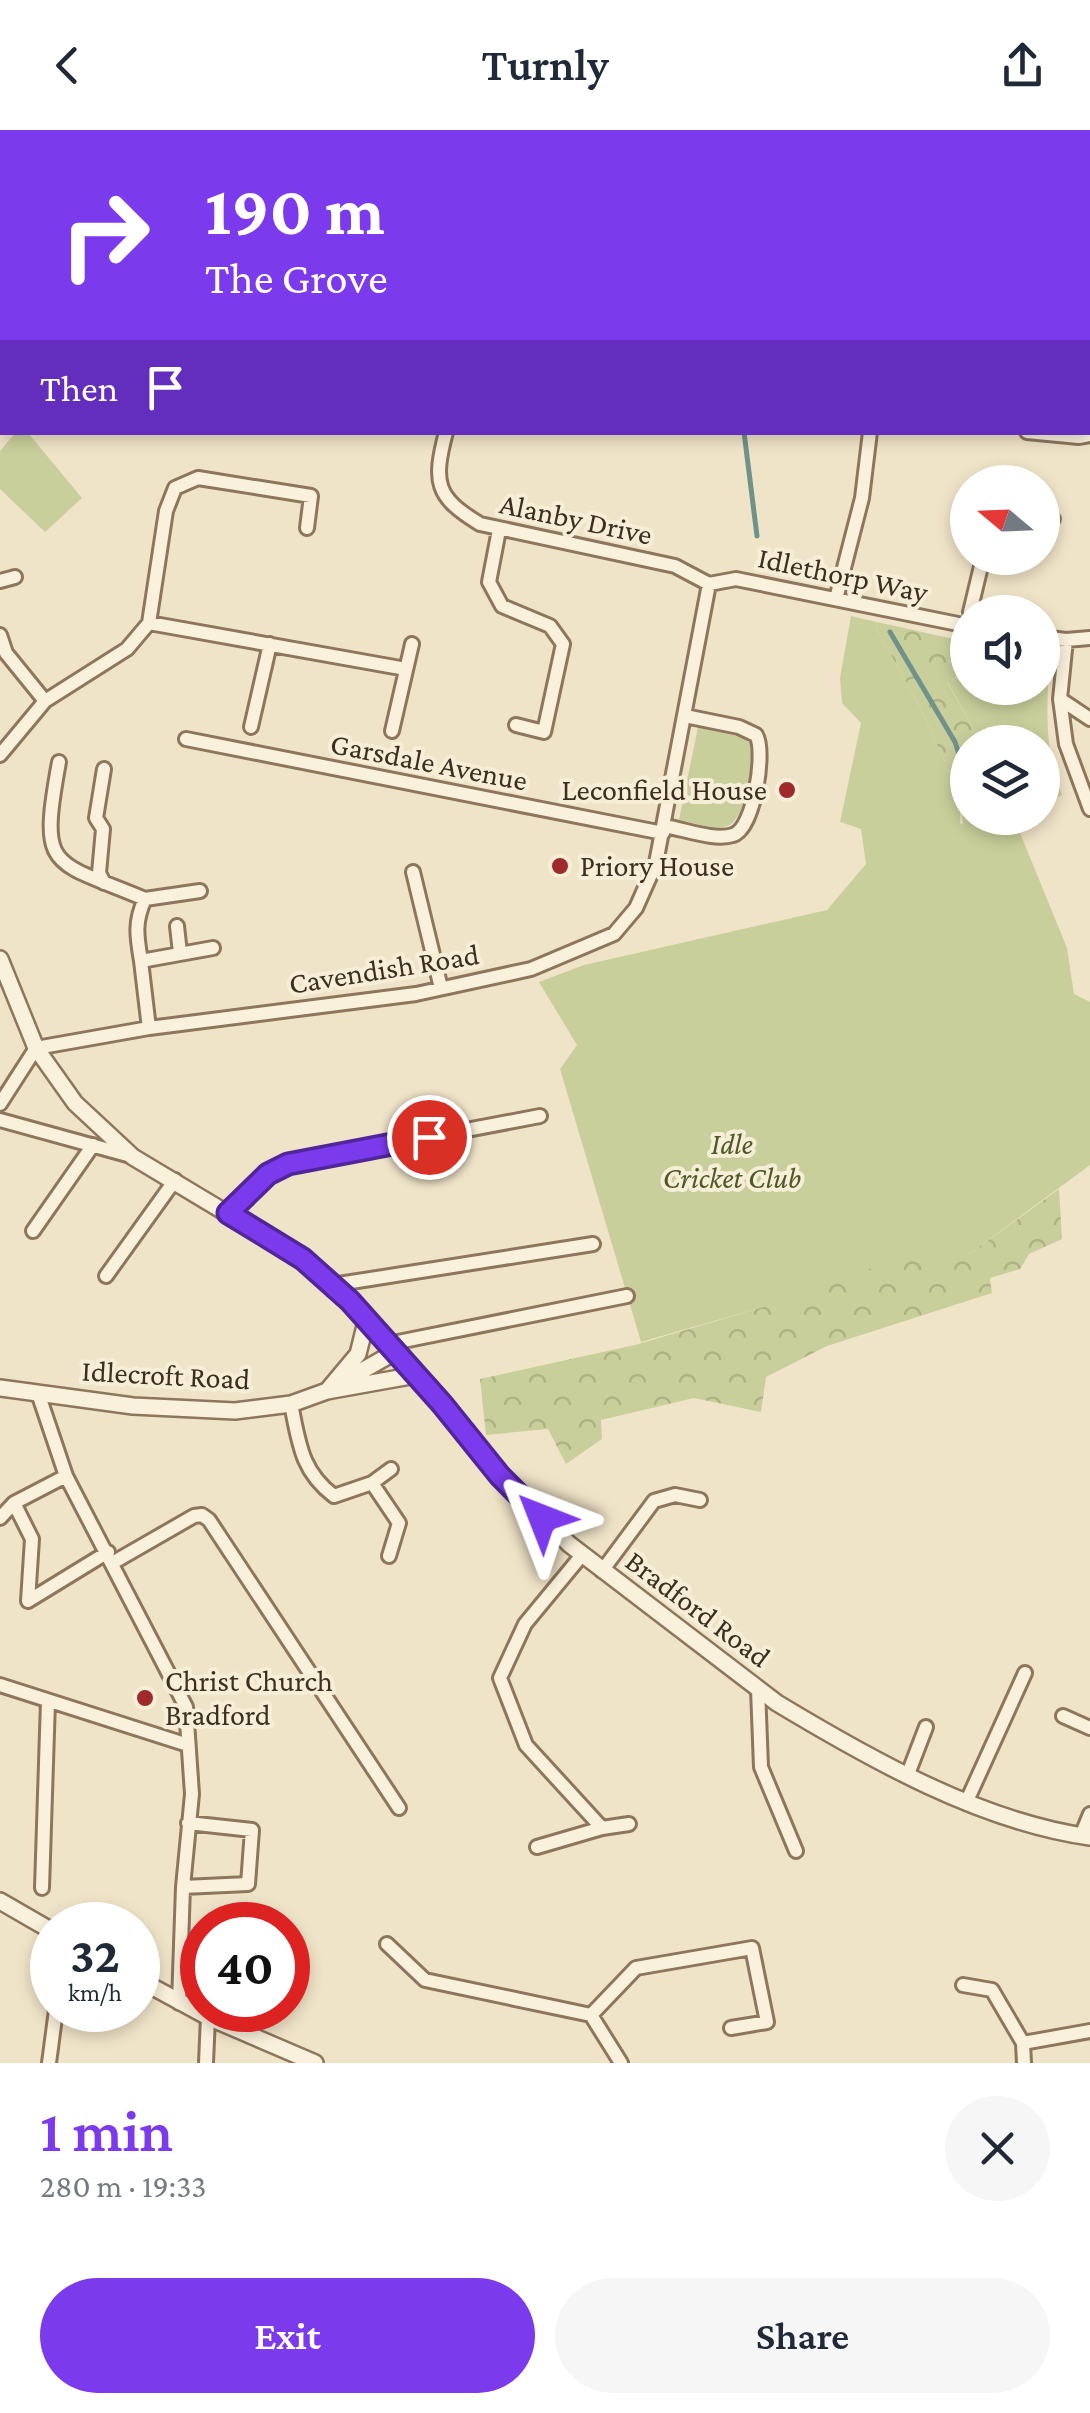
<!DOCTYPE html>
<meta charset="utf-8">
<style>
body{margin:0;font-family:"Crimson Pro",serif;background:#f6f6f7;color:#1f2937;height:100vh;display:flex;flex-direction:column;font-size:38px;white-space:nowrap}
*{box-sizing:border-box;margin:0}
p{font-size:32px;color:#747a83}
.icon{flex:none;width:55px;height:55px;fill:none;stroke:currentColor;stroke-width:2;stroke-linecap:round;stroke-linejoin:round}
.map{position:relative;height:1933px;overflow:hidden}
.panel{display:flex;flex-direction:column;background:#fff;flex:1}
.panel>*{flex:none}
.banner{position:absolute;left:0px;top:0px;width:1090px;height:305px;box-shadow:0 5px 15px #0003;background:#7c3aed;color:#fff;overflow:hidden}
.needle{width:65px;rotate:289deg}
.fabs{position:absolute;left:950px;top:335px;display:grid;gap:20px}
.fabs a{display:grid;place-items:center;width:110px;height:110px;border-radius:50%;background:#fff;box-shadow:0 5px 15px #0003;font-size:50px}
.speed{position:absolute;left:30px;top:1772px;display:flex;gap:20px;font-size:50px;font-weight:700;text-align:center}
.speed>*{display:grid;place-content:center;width:130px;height:130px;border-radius:50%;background:#fff;box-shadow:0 5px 15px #0003;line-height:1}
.speed small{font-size:25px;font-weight:400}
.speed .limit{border:15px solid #d22;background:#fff;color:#111}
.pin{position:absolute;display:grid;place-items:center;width:85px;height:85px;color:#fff;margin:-42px;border:5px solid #fff;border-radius:50%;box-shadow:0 2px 10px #0007}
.me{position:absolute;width:110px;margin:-55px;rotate:315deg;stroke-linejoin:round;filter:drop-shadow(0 0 8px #0008)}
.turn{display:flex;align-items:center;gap:35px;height:210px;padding:0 40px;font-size:45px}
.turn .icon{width:130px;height:130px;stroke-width:2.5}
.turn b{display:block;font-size:70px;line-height:85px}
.then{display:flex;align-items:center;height:95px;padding:0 40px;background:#0003;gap:20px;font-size:38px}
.round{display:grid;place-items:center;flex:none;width:105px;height:105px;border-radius:52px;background:#f6f6f7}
.headline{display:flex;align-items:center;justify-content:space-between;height:170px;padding:0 40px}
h1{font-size:60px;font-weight:600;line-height:75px;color:#7c3aed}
.button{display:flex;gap:20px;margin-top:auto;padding:20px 40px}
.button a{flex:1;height:115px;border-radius:60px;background:#7c3aed;color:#fff;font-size:40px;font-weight:600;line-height:115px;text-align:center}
.button a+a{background:#f6f6f7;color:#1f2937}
header{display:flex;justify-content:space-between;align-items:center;height:130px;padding:0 40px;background:#fff;font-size:45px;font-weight:600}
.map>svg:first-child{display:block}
.green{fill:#c9cf9b}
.forest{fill:url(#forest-crowns)}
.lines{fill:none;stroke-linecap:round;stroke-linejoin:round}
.stream{stroke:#6f938a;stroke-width:5}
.minor-casing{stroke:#8d765c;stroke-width:18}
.tertiary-casing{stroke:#8d765c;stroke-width:20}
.minor{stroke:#faf1dc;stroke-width:12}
.tertiary{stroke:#faf1dc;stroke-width:15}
.route-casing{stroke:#51269a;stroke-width:25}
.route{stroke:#7c3aed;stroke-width:18}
.poi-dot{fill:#9e2a2b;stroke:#f7eed8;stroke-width:4}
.labels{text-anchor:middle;stroke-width:8;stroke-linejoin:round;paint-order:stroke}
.street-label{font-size:30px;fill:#3d2e20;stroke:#f7eed8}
.poi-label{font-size:30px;fill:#3d2e20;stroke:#f7eed8;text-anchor:start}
.park-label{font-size:30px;font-style:italic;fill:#4d5a26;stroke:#f7eed8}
</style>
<header><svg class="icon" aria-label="back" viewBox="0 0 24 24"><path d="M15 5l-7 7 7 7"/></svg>Turnly<svg class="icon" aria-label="share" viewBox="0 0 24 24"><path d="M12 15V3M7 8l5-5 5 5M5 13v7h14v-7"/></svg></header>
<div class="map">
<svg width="1090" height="1933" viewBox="0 0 1090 1933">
<defs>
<pattern id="forest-crowns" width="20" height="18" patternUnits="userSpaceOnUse" patternTransform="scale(2.5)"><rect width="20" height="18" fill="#c9cf9b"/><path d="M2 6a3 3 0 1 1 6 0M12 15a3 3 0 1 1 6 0" fill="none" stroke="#aeb285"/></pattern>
</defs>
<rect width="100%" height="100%" fill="#f0e4c8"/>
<path class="green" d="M15,303H28L82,368L45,402L0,359V321Z
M851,486L877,492L876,498L920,577L961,668L960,693L983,704L989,688H1014L1067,818L1074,864L1090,872V1035L972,1122L934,1128L641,1212L560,939L577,915L539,852L584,835L827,780L866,734L861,699L840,692L861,593L842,573L840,548Z
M1043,529L1049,535C1047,581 1044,622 1062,665L1043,674L1042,612H977L975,602L947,551L964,546L967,542L968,558H1042Z
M698,597L741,607L753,615C753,633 746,691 727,696C713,700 694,693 679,690Z"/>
<path class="forest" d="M877,492L967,512V542L947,552L975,602L977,612H968V688H989L983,704L964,710L961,668L920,577L876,498Z
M1059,1059L1062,1109L1029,1124L1020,1139L990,1148L992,1163L827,1216L766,1247L761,1282L694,1268L601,1290L602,1309L566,1334L548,1299L486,1305L480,1249L635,1215L763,1177L889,1132L972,1122Z"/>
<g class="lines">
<path class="stream" d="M745,2V0
M744,302L757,406
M890,502L955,612L968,651
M979,688L980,689"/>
<g class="minor-casing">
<path id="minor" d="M861,0V2
M329,2L330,0
M681,2L682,0
M1088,53H1090
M446,302C433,352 435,367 480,394L675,436L709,454
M1027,302L1079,307L1090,305
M1002,352L1005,344
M1042,389H1053
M499,400L489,452L502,476L550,496L563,514L544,602L516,595
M0,451L15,447
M709,454L736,449L968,496
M836,469L862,368L870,302
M970,482L983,428
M149,493L406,539
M0,505L6,523L45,571
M1042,507L1066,510L1090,508
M1066,510L1060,569L1066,614L1090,679
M1060,569L1090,589
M251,597L270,514
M392,601L412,514
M186,609L663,703
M0,625L45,571L127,519L149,493L166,381L175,358L198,348L311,366L307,398
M59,632C39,742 50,729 145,769C134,792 137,807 141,831
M664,696C684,699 714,711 733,705C754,699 766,621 756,605L739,597L685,586
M413,742L441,858
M104,753L99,743L103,699L96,688L104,639
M145,769L200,761
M177,796L180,823
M149,898L141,831L213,818
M0,974L36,918L149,898L416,864L531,839L614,804L636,778L656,733L709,454
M0,990L131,1026
M229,1083L268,1044L288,1034L540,986
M33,1101L93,1015
M106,1146L175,1050
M332,1155L593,1114
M388,1214L627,1166
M38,1263L66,1346L186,1577L192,1664L183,1757L179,1873
M291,1274C299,1313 301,1341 334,1366L372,1353L391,1339
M66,1346L14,1373L32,1409L28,1471L108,1422
M372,1353L399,1393L389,1426
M0,1388L14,1373
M582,1425L525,1494L500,1548L526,1615L602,1698
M114,1432L194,1386L202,1385L209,1390L399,1678
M602,1441L654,1371L675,1365L700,1370
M0,1555L188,1615
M758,1559L761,1637L796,1721
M1063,1586L1090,1598
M908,1644L926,1597
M966,1673L1025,1543
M1081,1706L1090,1684
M537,1717L602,1698L629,1694
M183,1757L248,1754L252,1700L188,1693
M42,1758L48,1571
M387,1814L425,1850L591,1885L621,1933
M963,1855L992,1860L1023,1913L1024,1933
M591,1885L636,1838L752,1818L767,1892L731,1898
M1023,1913L1090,1901
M49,1933L56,1880
M206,1933L208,1887"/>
</g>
<g class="tertiary-casing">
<path id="tertiary" d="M102,2L103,0
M0,281L2,277
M0,829L36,918L75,973L133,1027L303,1129L367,1188L500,1345L569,1414L777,1573C870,1629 981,1692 1090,1707
M339,1254L395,1222
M0,1258L133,1276L235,1281L291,1274L327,1261L416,1245
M327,1261L358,1224L367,1188
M0,1771L52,1801
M138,1849L208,1887L315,1933"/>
</g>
<use href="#minor" class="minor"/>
<use href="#tertiary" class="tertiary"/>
</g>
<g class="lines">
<g class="route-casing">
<path id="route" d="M429,1007L288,1034L268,1044L228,1083L303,1129L350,1171L442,1274L500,1346L542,1388"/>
</g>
<use href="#route" class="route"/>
</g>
<g class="poi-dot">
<circle cx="787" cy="660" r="10"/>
<circle cx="560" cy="736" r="10"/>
<circle cx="145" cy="1568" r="10"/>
</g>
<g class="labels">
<g class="street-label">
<text transform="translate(576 389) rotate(12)" y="10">Alanby Drive</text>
<text transform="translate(843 445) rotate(12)" y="10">Idlethorp Way</text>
<text transform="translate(429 632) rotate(11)" y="10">Garsdale Avenue</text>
<text transform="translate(384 839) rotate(-9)" y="10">Cavendish Road</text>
<text transform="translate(166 1245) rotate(3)" y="10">Idlecroft Road</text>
<text transform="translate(698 1479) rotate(37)" y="10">Bradford Road</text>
</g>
<g class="poi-label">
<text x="767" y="670" text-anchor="end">Leconfield House</text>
<text x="580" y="746">Priory House</text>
<text x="165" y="1561">Christ Church<tspan x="165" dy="34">Bradford</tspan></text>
</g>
<g class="park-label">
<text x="732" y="1024">Idle<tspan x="732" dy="34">Cricket Club</tspan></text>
</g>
</g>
</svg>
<div class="fabs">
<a><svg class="needle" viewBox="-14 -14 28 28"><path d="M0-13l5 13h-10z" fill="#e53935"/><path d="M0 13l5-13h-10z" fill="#747a83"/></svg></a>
<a><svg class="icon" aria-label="sound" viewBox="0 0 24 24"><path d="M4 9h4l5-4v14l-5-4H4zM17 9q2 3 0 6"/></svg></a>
<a><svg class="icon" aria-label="layers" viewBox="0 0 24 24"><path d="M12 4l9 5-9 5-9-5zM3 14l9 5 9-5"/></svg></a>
</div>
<div class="speed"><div>32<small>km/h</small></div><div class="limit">40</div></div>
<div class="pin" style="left:429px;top:1007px;background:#d93025"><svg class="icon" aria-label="arrive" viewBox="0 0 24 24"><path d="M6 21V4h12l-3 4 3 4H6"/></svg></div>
<svg class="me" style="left:542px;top:1388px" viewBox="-20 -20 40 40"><path d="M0-17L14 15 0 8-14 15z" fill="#7c3aed" stroke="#fff" stroke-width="4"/></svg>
<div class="banner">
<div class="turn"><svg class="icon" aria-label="right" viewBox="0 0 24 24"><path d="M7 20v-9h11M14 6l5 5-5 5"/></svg><div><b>190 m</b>The Grove</div></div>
<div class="then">Then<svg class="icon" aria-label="arrive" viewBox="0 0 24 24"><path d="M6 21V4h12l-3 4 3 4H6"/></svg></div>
</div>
</div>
<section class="panel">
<div class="headline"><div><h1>1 min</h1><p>280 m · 19:33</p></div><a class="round"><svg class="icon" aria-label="close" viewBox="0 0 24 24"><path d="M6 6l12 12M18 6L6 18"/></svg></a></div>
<div class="button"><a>Exit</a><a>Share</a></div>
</section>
